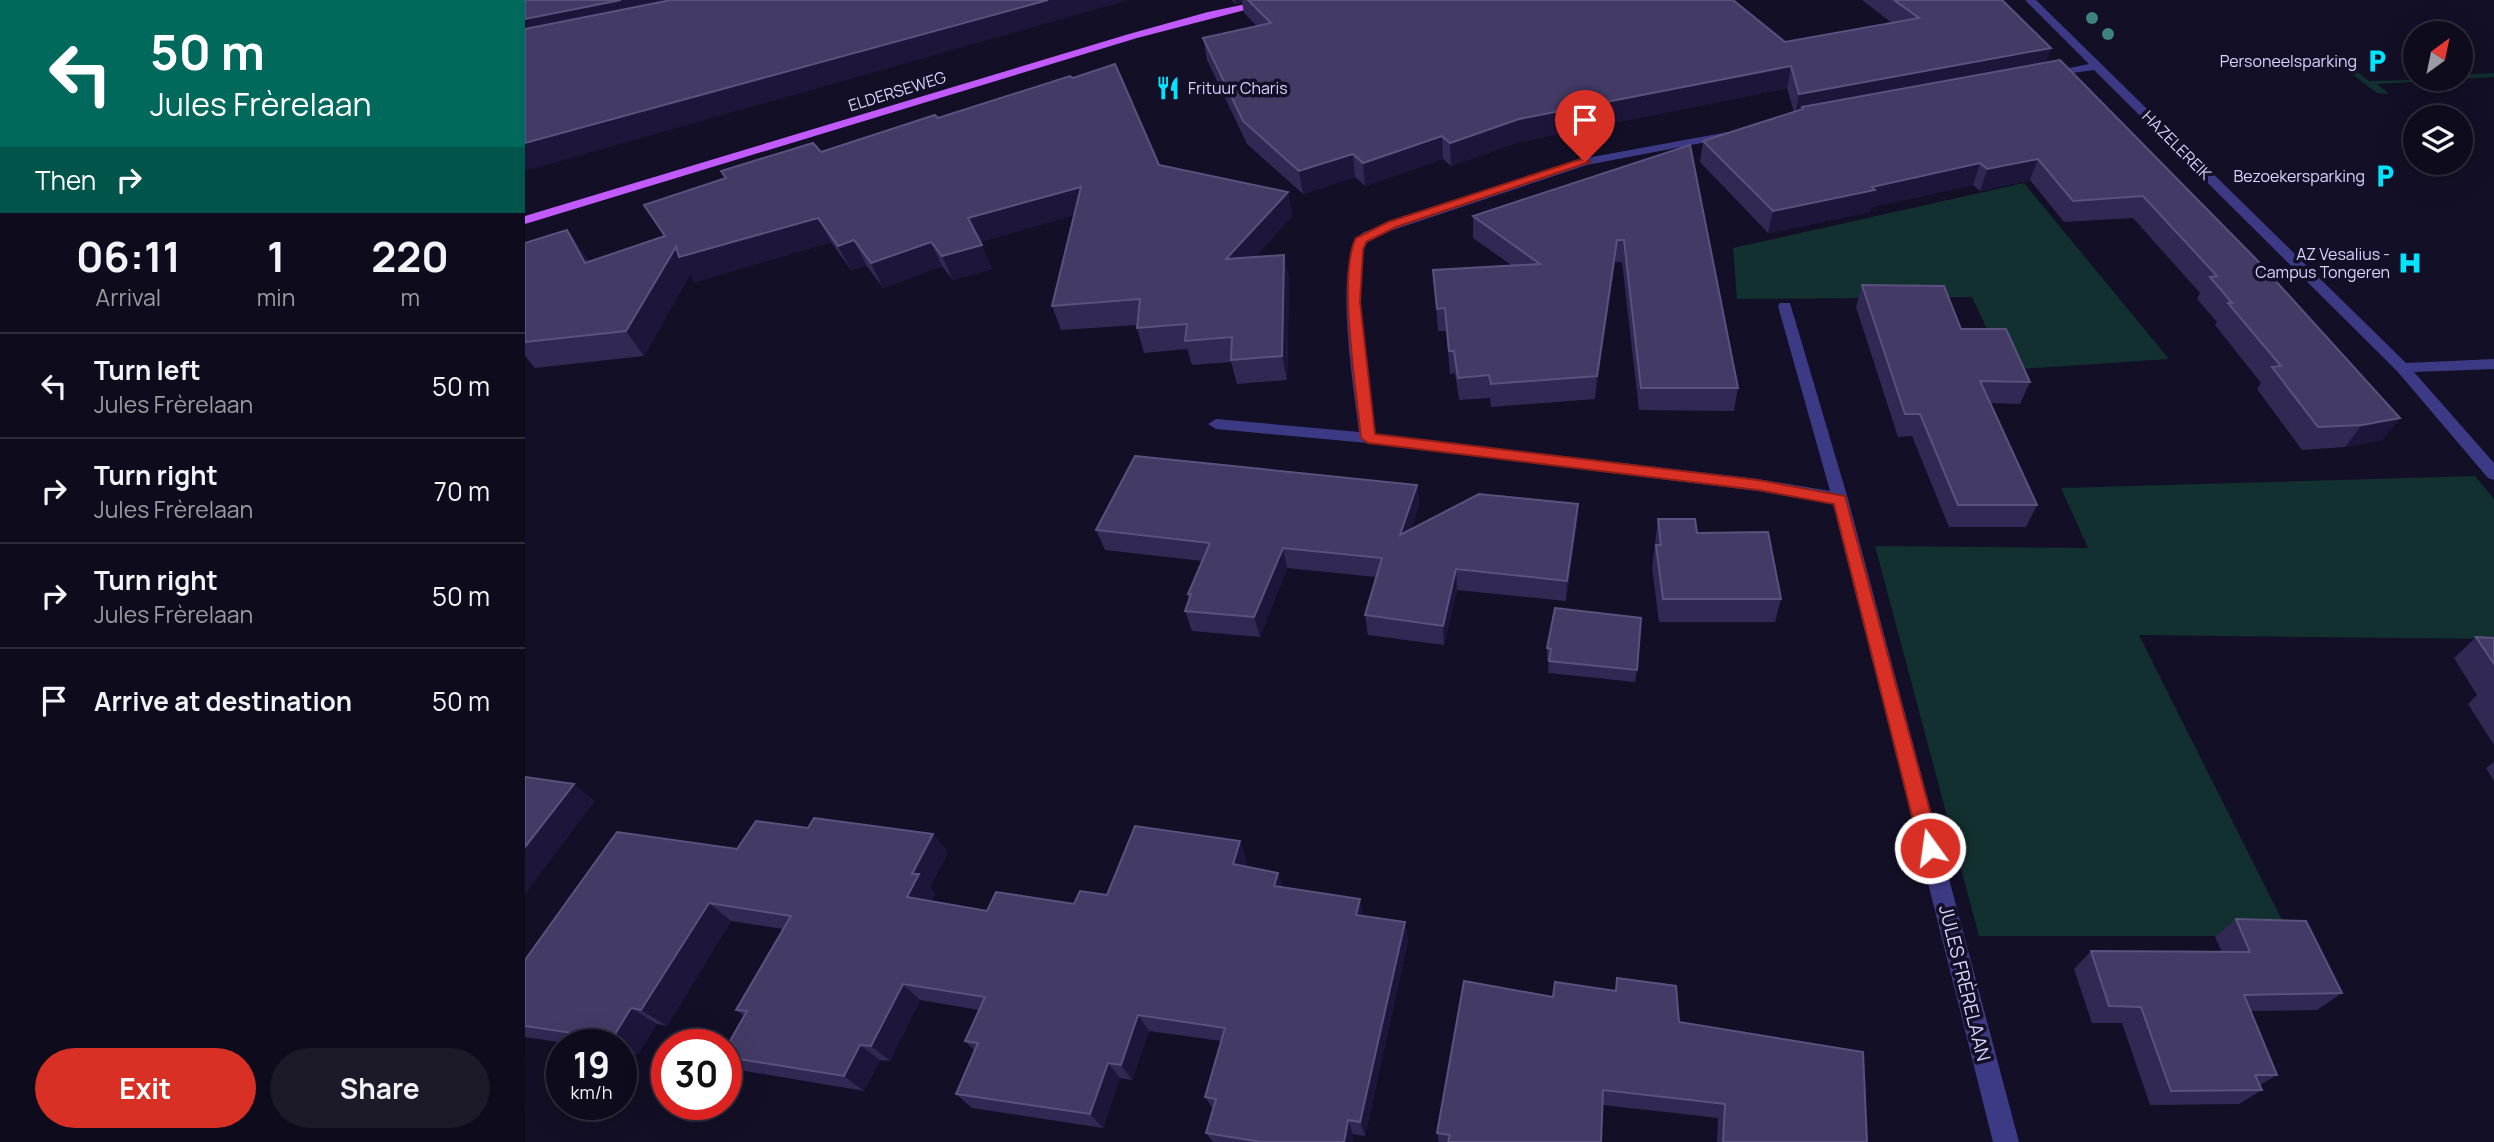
<!DOCTYPE html>
<meta charset="utf-8">
<style>
body{margin:0;font-family:Manrope,sans-serif;background:#1c1929;color:#f1f3f6;height:100vh;display:flex;flex-direction:column;font-size:26px;white-space:nowrap}
*{box-sizing:border-box;margin:0}
p{font-size:23px;color:#9b9ba3}
.icon{flex:none;width:38px;height:38px;fill:none;stroke:currentColor;stroke-width:2;stroke-linecap:round;stroke-linejoin:round}
.map{position:relative;flex:1;overflow:hidden}
.side{display:flex;flex-direction:column;background:#0e0b1c;width:525px}
.side>*{flex:none}
.top-card{background:#00695c;color:#fff;overflow:hidden}
.needle{width:46px;rotate:33deg}
.fabs{position:absolute;left:1878px;top:21px;display:grid;gap:14px}
.fabs a{display:grid;place-items:center;width:70px;height:70px;border-radius:50%;background:#0e0b1c;box-shadow:0 7px 28px #0002,0 0 0 2px #2e2b3b;font-size:35px}
.speed{position:absolute;left:21px;top:1029px;display:flex;gap:14px;font-size:35px;font-weight:700;text-align:center}
.speed>*{display:grid;place-content:center;width:91px;height:91px;border-radius:50%;background:#0e0b1c;box-shadow:0 7px 28px #0002,0 0 0 2px #2e2b3b;line-height:1}
.speed small{font-size:18px;font-weight:400}
.speed .limit{border:10px solid #d22;background:#fff;color:#111}
.pin{position:absolute;display:grid;place-items:center;width:60px;height:60px;color:#fff;margin:-72px -30px;border-radius:50% 50% 50% 0;rotate:-45deg;box-shadow:0 0 7px #0007}
.pin .icon{rotate:45deg}
.me{position:absolute;width:77px;margin:-38px;rotate:346deg;stroke-linejoin:round;filter:drop-shadow(0 0 5px #0008)}
.turn{display:flex;align-items:center;gap:24px;height:147px;padding:0 35px;font-size:32px}
.turn .icon{width:91px;height:91px;stroke-width:2.5}
.turn b{display:block;font-size:49px;line-height:60px}
.then{display:flex;align-items:center;height:66px;padding:0 35px;background:#0003;gap:14px;font-size:26px}
.eta{display:flex;justify-content:space-evenly;align-items:center;height:119px;text-align:center}
.eta b{font-size:42px;font-weight:700;line-height:49px}
.action{display:flex;gap:14px;margin-top:auto;padding:14px 35px}
.action a{flex:1;height:80px;border-radius:42px;background:#d93025;color:#fff;font-size:28px;font-weight:700;line-height:80px;text-align:center}
.action a+a{background:#1c1929;color:#f1f3f6}
ul{padding:0;list-style:none}
li{display:flex;align-items:center;gap:21px;height:105px;padding:0 35px;border-top:2px solid #2e2b3b}
li div{flex:1}
li b{display:block;font-size:26px}
li em{font-style:normal}
main{display:flex;flex:1;min-height:0}
.map>svg:first-child{display:block}
.green{fill:#12302f}
.lines{fill:none;stroke-linecap:round;stroke-linejoin:round}
.minor{fill:#3d3a85;fill-rule:evenodd}
.major{fill:#c25bff;fill-rule:evenodd}
.tree{fill:#3d827b}
.wall{fill:#312854}
.shaded-wall{fill:#1d163a}
.building{fill:#433a66;stroke:#5a527e;stroke-width:2}
.route{fill:#d93025;stroke:#8d1f18;stroke-width:2}
.labels{text-anchor:middle;stroke-width:7;stroke-linejoin:round;paint-order:stroke}
.far-poi-label{font-size:16px;fill:#d9d4ff;stroke:#130f26;text-anchor:end}
.far-street-label{font-size:16px;fill:#d9d4ff;stroke:#130f26}
.street-label{font-size:19px;fill:#d9d4ff;stroke:#130f26}
</style>
<main>
<section class="side">
<div class="top-card">
<div class="turn"><svg class="icon" aria-label="left" viewBox="0 0 24 24"><path d="M17 20v-9H6M10 6l-5 5 5 5"/></svg><div><b>50 m</b>Jules Frèrelaan</div></div>
<div class="then">Then<svg class="icon" aria-label="right" viewBox="0 0 24 24"><path d="M7 20v-9h11M14 6l5 5-5 5"/></svg></div>
</div>
<div class="eta">
<div><b>06:11</b><p>Arrival</p></div>
<div><b>1</b><p>min</p></div>
<div><b>220</b><p>m</p></div>
</div>
<ul>
<li><svg class="icon" aria-label="left" viewBox="0 0 24 24"><path d="M17 20v-9H6M10 6l-5 5 5 5"/></svg><div><b>Turn left</b><p>Jules Frèrelaan</p></div><em>50 m</em></li>
<li><svg class="icon" aria-label="right" viewBox="0 0 24 24"><path d="M7 20v-9h11M14 6l5 5-5 5"/></svg><div><b>Turn right</b><p>Jules Frèrelaan</p></div><em>70 m</em></li>
<li><svg class="icon" aria-label="right" viewBox="0 0 24 24"><path d="M7 20v-9h11M14 6l5 5-5 5"/></svg><div><b>Turn right</b><p>Jules Frèrelaan</p></div><em>50 m</em></li>
<li><svg class="icon" aria-label="arrive" viewBox="0 0 24 24"><path d="M6 21V4h12l-3 4 3 4H6"/></svg><div><b>Arrive at destination</b></div><em>50 m</em></li>
</ul>
<div class="action"><a>Exit</a><a>Share</a></div>
</section>
<div class="map">
<svg width="1969" height="1142" viewBox="0 0 1969 1142">
<rect width="100%" height="100%" fill="#130f26"/>
<path class="green" d="M1831,71L1844,81L1936,79V75L1969,73V77L1852,84L1864,94L1852,93L1828,75Z
M1499,183L1644,359L1481,370L1447,297L1212,299L1208,248Z
M1950,476L1969,499V639L1614,635L1765,936H1454L1350,546L1563,548L1536,488Z"/>
<g class="lines">
<path class="minor" d="M1500,0H1511L1881,363L1969,359V369L1889,372L1969,463V480L1963,478L1872,371L1569,70L1520,77V73L1564,64Z
M1214,130L1220,133L1218,135L1062,165L856,234L844,240C822,267 846,396 850,434L1233,479L1305,491L1253,306L1255,303H1265L1323,499L1494,1142H1468L1308,504L1233,491L843,443L691,429L683,424L691,419L834,432C830,393 805,254 839,232L1056,159Z"/>
<path class="major" d="M740,0H759L612,38L0,224V216L604,34L683,12Z"/>
</g>
<g class="tree">
<circle cx="1567" cy="18" r="6"/>
<circle cx="1583" cy="34" r="6"/>
</g>
<path class="wall" d="M707,0H1208L1260,42L1367,23L1337,0H1477L1526,48L1520,63L1875,418L1857,440L1820,447L1777,450L1732,389L1736,383L1690,325L1692,322L1672,299L1675,293L1608,218L1539,222L1505,180L1455,191L1448,185L1346,207L1345,212L1243,233L1175,162L1178,141L1269,112L1262,88L994,142L926,166L918,159L840,186L830,177L778,194L722,144L682,60L678,38L732,26L719,13L717,2L710,4Z
M413,118L763,192L767,216L730,257L759,255L764,280L762,380L712,384L706,362L667,365L662,349L619,353L612,328V325L536,330L527,306L549,215L455,242L467,269L428,280L417,266L358,288L341,265L326,270L306,242L170,282L165,274L119,356L10,368L0,356V243L42,230L64,261L140,236L200,179L196,171L296,152Z
M1165,145L1213,388L1209,411L1114,410L1097,262H1090L1070,399L966,407L965,398L934,400L930,373L925,374L921,331H913L908,270L986,265L948,238V216Z
M1337,285L1436,329L1505,382L1495,404L1466,403L1512,505L1501,527H1424L1387,436L1373,437L1331,307Z
M892,485L894,505L886,529L1052,524L1041,601L932,590L919,645L843,635L840,615L851,577L762,568L735,637L667,631L660,611L664,599L663,594L677,561L580,550L571,530Z
M1133,519L1172,533L1256,599L1250,622H1134L1127,568Z
M1951,637L1969,638V745L1943,704L1952,695L1929,658Z
M1022,648L1112,670L1110,682L1023,673L1024,660H1022Z
M1969,762V781L1961,768Z
M212,849L423,852L405,887L410,893L406,901L462,911L549,904L722,860L720,866L759,888L839,916L880,922L883,940L840,1136L828,1134L827,1142H688L681,1133L688,1109L680,1097L696,1041L624,1031L607,1080L595,1078L578,1128L447,1108L431,1094L450,1051L440,1041L454,1010L395,1000L365,1061L355,1060L339,1091L220,1071L201,1059V1048L219,1016L211,1010L258,929L206,921L142,1026L132,1024L113,1054L96,1051V1045H53L0,1037V960Z
M1711,919L1817,993L1792,1010L1725,1011L1752,1075L1735,1085L1737,1090L1714,1104L1625,1105L1597,1023H1567L1549,969L1566,951L1697,952L1690,937Z
M1092,978L1154,1022L1342,1142H1192L1193,1118L1078,1105L1076,1142H914L912,1133L1028,997L1090,991Z"/>
<path class="shaded-wall" d="M96,0H212L0,43V19Z
M523,0H604L0,171V143Z
M710,0H717V2L710,4Z
M1526,48L1518,70L1277,107L1275,115L1270,116L1274,94Z
M1266,66L1262,88L994,142L926,166L925,143L994,119Z
M917,136L918,159L840,186L838,163Z
M828,154L830,177L778,194L774,171Z
M1513,159L1505,180L1455,191L1462,169Z
M1455,163L1448,185L1346,207L1345,212L1243,233L1248,211L1347,187Z
M556,187L563,211L453,243L443,218Z
M763,192L767,216L706,284L701,259Z
M293,218L306,242L170,282L165,274L119,356L101,331L151,247Z
M42,230L59,254L78,287L60,263Z
M329,240L341,265L326,270L313,246Z
M1092,240L1090,262L1070,399L1072,376Z
M406,242L417,266L358,288L346,263Z
M457,245L467,269L428,280L417,256Z
M759,255L764,280L762,380L757,356Z
M1875,418L1857,440L1820,447L1837,425Z
M892,485L894,505L877,555L875,535Z
M1053,504L1052,524L1041,601L1042,581Z
M758,548L762,568L735,637L729,617Z
M931,569L932,590L919,645L918,626Z
M49,784L70,801L0,894V847Z
M408,834L423,852L405,887L410,893L399,915L382,897L387,874Z
M715,841L722,860L715,882L708,864Z
M753,873L760,891L749,886Z
M835,899L839,917L831,915Z
M184,903L206,921L142,1026L116,1010Z
M880,922L883,940L840,1136L835,1122Z
M378,984L395,1000L365,1061L346,1046Z
M106,1008L132,1024L113,1054L87,1039Z
M613,1015L624,1031L607,1080L596,1065Z
M335,1045L355,1060L339,1091L319,1076Z
M583,1063L595,1078L578,1128L565,1114Z
M823,1120L828,1134L827,1142H819Z"/>
<path class="building" d="M0,0H96L0,19Z
M146,0H523L0,143V29Z
M723,0H1208L1260,42L1394,18L1369,0H1477L1526,48L1274,94L1266,66L994,119L925,143L917,136L838,163L828,154L774,171L718,121L678,38L746,23Z
M1535,60L1729,257L1875,418L1837,425L1793,427L1747,367L1756,366L1703,303H1707L1685,277L1692,276L1618,196L1548,201L1513,159L1462,169L1455,163L1347,187L1350,190L1248,211L1178,141L1278,109L1277,107Z
M590,64L634,165L763,192L701,259L759,255L757,356L706,360L707,337L660,341L662,324L612,328L615,299L527,306L556,187L443,218L457,245L417,256L406,242L346,263L329,240L313,246L293,218L154,257L151,247L101,331L0,342V243L42,230L60,263L140,236L119,205L201,178L196,171L288,143L296,152L410,115L413,118L545,76L548,78Z
M1165,145L1213,388H1116L1099,240H1092L1072,376L966,384L964,375L933,378L929,351H924L920,308L912,309L908,270L1015,264L948,216Z
M1337,285L1419,286L1436,329H1481L1505,382L1455,381L1512,505H1433L1395,414H1380Z
M610,456L892,485L875,535L954,494L1053,504L1042,581L931,569L918,626L840,615L857,558L758,548L729,617L660,611L666,594H663L685,543L571,530Z
M1133,519H1170L1172,533L1243,532L1256,599H1138L1131,545H1136Z
M1030,608L1116,618L1112,670L1024,661L1026,649L1022,648Z
M1951,637L1969,638V664Z
M0,777L49,784L0,847Z
M289,818L408,834L387,874H394L382,897L462,911L471,892L549,904L555,891L582,895L610,826L715,841L708,864L753,873L749,886L835,899L831,915L880,922L835,1122L823,1120L819,1142H736L681,1133L691,1099L680,1097L700,1028L613,1015L596,1065L583,1063L565,1114L431,1094L453,1043L440,1041L460,997L378,984L346,1046L335,1045L319,1076L201,1057V1048L222,1011L211,1010L266,916L184,903L116,1010L106,1008L87,1039L0,1026V960L92,832L212,849L231,821L283,828Z
M1711,919L1781,921L1817,993L1719,995L1752,1075H1730L1737,1090L1646,1091L1616,1007L1584,1006L1566,951L1725,952Z
M1092,978L1151,986L1154,1022L1338,1052L1342,1142H1198L1200,1104L1078,1090L1076,1142H923L925,1135L912,1133L939,981L1028,997L1030,982L1091,991Z"/>
<path class="route" d="M1056,159L1065,162L871,227L841,242L838,250L835,302L850,434L1233,480L1320,496L1415,848L1412,854L1405,856L1398,854L1395,848L1309,504L1233,490L843,443L836,438C832,394 812,274 831,238L863,222Z"/>
<defs>
<g id="parking-bare" transform="scale(1.89)"><path d="M-3.5-5.5H1a3.5 3.5 0 0 1 0 7H-1V5.5H-3.5ZM-1-3.4V-.6H.8a1.4 1.4 0 0 0 0-2.8Z" fill="#00e5ff" stroke="#130f26" stroke-width="2.5" paint-order="stroke"/></g>
<g id="restaurant-bare" transform="scale(1.89)"><path d="M-5-6h1v4h1v-4h1v4h1v-4h1v5L-1.5 .5V6h-2V.5L-5-1ZM5-6V6H3V1.5H1.5Q1.5-4 5-6Z" fill="#00e5ff" stroke="#130f26" stroke-width="2.5" paint-order="stroke"/></g>
<g id="hospital-bare" transform="scale(1.89)"><path d="M-5-5h3v3.5h4V-5h3V5h-3V1.5h-4V5h-3Z" fill="#00e5ff" stroke="#130f26" stroke-width="2.5" paint-order="stroke"/></g>
</defs>
<g fill-rule="evenodd">
<use href="#parking-bare" x="1852" y="61"/>
<use href="#restaurant-bare" x="643" y="88"/>
<use href="#parking-bare" x="1860" y="176"/>
<use href="#hospital-bare" x="1885" y="263"/>
</g>
<g class="labels">
<g class="far-poi-label">
<text x="1832" y="67">Personeelsparking</text>
<text x="663" y="94" text-anchor="start">Frituur Charis</text>
<text x="1840" y="182">Bezoekersparking</text>
<text x="1865" y="260">AZ Vesalius -<tspan x="1865" dy="18">Campus Tongeren</tspan></text>
</g>
<g class="far-street-label">
<text transform="translate(372 91) rotate(-17)" y="6">ELDERSEWEG</text>
<text transform="translate(1652 145) rotate(45)" y="6">HAZELEREIK</text>
</g>
<g class="street-label">
<text transform="translate(1440 983) rotate(76)" y="7">JULES FRÈRELAAN</text>
</g>
</g>
</svg>
<div class="fabs">
<a><svg class="needle" viewBox="-14 -14 28 28"><path d="M0-13l5 13h-10z" fill="#e53935"/><path d="M0 13l5-13h-10z" fill="#9b9ba3"/></svg></a>
<a><svg class="icon" aria-label="layers" viewBox="0 0 24 24"><path d="M12 4l9 5-9 5-9-5zM3 14l9 5 9-5"/></svg></a>
</div>
<div class="speed"><div>19<small>km/h</small></div><div class="limit">30</div></div>
<div class="pin" style="left:1060px;top:162px;background:#d93025"><svg class="icon" aria-label="arrive" viewBox="0 0 24 24"><path d="M6 21V4h12l-3 4 3 4H6"/></svg></div>
<svg class="me" style="left:1405px;top:848px" viewBox="-20 -20 40 40"><circle r="17" fill="#d93025" stroke="#fff" stroke-width="3"/><path d="M0-11L8 9 0 5-8 9z" fill="#fff"/></svg>
</div>
</main>
